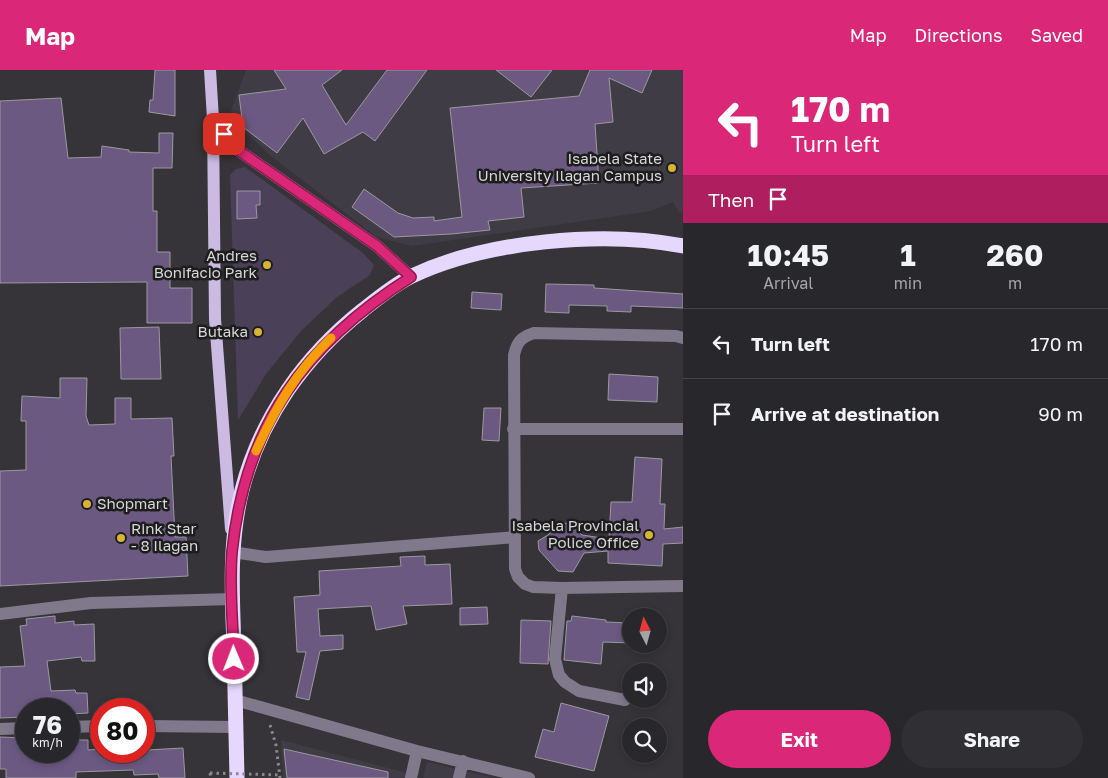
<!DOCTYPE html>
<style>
body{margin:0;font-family:"Golos Text",sans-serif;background:#302f33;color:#f1f3f6;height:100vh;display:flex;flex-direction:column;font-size:19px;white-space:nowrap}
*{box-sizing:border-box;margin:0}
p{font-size:16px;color:#a5a5a9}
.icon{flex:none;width:28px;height:28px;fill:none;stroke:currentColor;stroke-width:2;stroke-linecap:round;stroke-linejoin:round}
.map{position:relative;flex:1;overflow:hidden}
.drawer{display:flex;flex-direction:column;background:#28272b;width:425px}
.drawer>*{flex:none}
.banner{background:#db2777;color:#fff;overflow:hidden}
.needle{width:32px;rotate:354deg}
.buttons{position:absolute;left:622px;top:538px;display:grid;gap:10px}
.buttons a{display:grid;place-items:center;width:45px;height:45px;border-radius:50%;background:#28272b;box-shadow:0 2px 8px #0003,0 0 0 1px #444447;font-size:25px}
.speed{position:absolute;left:15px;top:628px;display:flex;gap:10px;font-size:25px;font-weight:700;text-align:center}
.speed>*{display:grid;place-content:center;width:65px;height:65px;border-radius:50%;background:#28272b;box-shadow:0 2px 8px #0003,0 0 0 1px #444447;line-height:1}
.speed small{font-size:12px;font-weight:400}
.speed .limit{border:8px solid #d22;background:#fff;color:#111}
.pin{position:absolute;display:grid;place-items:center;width:42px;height:42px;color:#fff;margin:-21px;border-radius:10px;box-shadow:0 2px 8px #0006}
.me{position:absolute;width:55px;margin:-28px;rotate:359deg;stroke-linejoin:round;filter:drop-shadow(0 0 4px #0008)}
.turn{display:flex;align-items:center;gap:18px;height:105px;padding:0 25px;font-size:22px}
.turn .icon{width:65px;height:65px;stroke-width:2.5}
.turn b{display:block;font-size:35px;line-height:42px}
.then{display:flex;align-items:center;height:48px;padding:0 25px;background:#0003;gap:10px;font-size:19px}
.eta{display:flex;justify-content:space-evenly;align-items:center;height:85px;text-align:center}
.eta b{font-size:30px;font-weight:700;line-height:35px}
.primary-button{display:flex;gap:10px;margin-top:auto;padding:10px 25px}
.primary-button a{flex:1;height:58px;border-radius:30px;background:#db2777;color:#fff;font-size:20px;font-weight:700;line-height:58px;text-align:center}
.primary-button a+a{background:#302f33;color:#f1f3f6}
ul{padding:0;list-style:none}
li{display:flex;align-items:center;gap:15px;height:70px;padding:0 25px;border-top:1px solid #444447}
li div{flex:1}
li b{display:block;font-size:19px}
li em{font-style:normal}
header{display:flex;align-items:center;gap:30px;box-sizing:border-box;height:70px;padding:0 25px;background:#db2777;color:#fff}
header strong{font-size:24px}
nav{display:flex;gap:28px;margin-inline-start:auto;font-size:18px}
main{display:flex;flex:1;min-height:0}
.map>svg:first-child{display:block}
.built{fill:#403c46}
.green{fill:#4a4057}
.building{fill:#6b5982;stroke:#9b999e}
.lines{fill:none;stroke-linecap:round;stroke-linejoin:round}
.path{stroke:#8a898c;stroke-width:3;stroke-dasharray:2.5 4;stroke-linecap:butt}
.minor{stroke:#80798c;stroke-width:12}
.major{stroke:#cbbbe2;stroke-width:12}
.highway{stroke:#e6d7fc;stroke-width:15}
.path-bridge{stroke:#8a898c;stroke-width:3;stroke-dasharray:2.5 4;stroke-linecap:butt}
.route-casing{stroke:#8e194d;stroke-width:12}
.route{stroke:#db2777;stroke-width:9}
.slow{stroke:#f59e0b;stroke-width:9}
.poi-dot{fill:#d6b534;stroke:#1d1d1e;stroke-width:2}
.labels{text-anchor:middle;stroke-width:5;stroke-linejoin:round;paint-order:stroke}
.poi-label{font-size:15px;fill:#d7d6d8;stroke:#1d1d1e;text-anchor:end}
</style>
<header>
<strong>Map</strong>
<nav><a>Map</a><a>Directions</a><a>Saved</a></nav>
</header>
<main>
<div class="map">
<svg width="683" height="708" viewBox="0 0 683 708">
<rect width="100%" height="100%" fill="#363439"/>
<path class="built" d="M246,0H683V143L679,142L673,132L651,141L412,176L377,167L272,87L229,47Z
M281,670L411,704L410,708H283Z
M427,692L494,708H423Z"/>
<path class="green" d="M245,97L363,183L374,195L370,205L337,227L301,261L266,304L238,350L230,105L236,99Z"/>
<path class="building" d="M155,0H175V46L149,42L150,30H153Z
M274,0H342L322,15L346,55L387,0H427L375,71L363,62L324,84L303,48L277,83L243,57L239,25L286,19Z
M496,0H552L531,27Z
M590,0H652L642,23L609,8L613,52L595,54L599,113L521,118L524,147L488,151L490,160L451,164L394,167L352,137L364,119L398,143L413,148L434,147V151L462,147L450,38L579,26Z
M61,28L68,88L101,87L102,76L129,80V82L159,83V63H173L172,98H153V141H157V182H170V218H192V253H147V212L0,213V31Z
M237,121H260V135H256L257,148L237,149Z
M546,214L594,215V218L683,224V238L631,236V242L607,241V236L569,235V243L545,242Z
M472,222L502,224L501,240L471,238Z
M159,257L161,309H121L120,258Z
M609,304L658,307L657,332L608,330Z
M60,308H87L86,346L89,355L115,354V328H131V349L172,348L174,386H171L175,467H186L188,506L0,516V401L26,400V351H21L22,326L60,328Z
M484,338H501L499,371L482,370Z
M635,387L662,389L660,434H665L664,459L683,457V473L663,474L662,496L608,493V481L584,483L573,502L558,501L539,480L538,471L548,465L557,454L570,453L582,465L609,469L611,432H632Z
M425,486V495L450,494L452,534L403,536L407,554L376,560L371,536L318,539L320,566L343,565V579L320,581L309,630L296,627L306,582H297L294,527L320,525L319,501L401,496L400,487Z
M487,537L488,554L460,555V538Z
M55,546V553L74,551V555L94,554L95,591H82L81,587L47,591L51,621L75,620L76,623H87L88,643L69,644V639H25L26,647L0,648V597L25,596L20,556L27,555L26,549Z
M572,546L606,550V552L631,553V573L603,572L601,594L564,590L567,551H571Z
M521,550L551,551L548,594L520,593Z
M561,633L609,646L594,701L535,687L543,659L554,662Z
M0,667L26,668V681H69V670H88V680L101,679L110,682L183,678L185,708H159L158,704L134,705L133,700L76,702V708H6V699H0Z
M284,679L388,702V708H287Z"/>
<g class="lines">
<path class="path" d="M270,655L276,675L280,708
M210,703L211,708"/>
<path class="minor" d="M683,268L676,266L534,263C521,267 517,272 514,285L515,499L518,507L525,514L533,517L562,518L683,516
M513,359H683
M232,482L266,487L515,467
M562,518L555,589L559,605L565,612L579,621L625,630
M0,544L91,533L232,529
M235,630L417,681L529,708
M144,656L235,657
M69,657L101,656
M0,659L26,658
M411,708L417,681
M459,708L463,691"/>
<path class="major" d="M210,0L213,49L215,249L231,459
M213,49L235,78L377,176L411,207"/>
<path class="highway" d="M237,708C236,664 235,620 234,576C232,524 229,472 242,420C261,347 305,286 363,240C378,228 395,214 412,206C486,171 603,160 683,176"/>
<path class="path-bridge" d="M210,703L280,705"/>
</g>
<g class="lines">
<g class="route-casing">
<path id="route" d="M224,64L235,78L377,176L411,207C305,274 245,355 232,482C229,517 233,553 234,589"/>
</g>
<use href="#route" class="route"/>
<path class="slow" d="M256,381C276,337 296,302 331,268"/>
</g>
<g class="poi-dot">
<circle cx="672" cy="98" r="5"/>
<circle cx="267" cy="195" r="5"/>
<circle cx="258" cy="262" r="5"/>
<circle cx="87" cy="434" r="5"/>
<circle cx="649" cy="465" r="5"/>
<circle cx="121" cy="468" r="5"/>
</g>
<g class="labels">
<g class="poi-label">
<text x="662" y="94">Isabela State<tspan x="662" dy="17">University Ilagan Campus</tspan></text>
<text x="257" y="191">Andres<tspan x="257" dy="17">Bonifacio Park</tspan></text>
<text x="248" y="267">Butaka</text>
<text x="97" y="439" text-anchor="start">Shopmart</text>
<text x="639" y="461">Isabela Provincial<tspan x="639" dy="17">Police Office</tspan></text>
<text x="131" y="464" text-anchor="start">Rink Star<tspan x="131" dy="17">- 8 Ilagan</tspan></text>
</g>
</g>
</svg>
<div class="buttons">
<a><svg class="needle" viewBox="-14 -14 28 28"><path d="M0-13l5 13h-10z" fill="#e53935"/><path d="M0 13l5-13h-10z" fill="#a5a5a9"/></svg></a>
<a><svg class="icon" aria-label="sound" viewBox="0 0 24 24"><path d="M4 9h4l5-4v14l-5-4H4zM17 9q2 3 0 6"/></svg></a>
<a><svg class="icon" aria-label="search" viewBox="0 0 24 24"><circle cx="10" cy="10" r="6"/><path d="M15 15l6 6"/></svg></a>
</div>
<div class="speed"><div>76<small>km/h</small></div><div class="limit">80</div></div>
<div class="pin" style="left:224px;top:64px;background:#d93025"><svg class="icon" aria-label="arrive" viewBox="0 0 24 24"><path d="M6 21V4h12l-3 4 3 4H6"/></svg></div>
<svg class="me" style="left:234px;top:589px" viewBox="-20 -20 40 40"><circle r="17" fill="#db2777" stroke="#fff" stroke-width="3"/><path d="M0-11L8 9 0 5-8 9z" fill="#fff"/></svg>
</div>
<section class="drawer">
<div class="banner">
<div class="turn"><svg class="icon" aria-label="left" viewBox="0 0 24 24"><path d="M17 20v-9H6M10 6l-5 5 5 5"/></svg><div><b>170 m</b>Turn left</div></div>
<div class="then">Then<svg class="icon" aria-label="arrive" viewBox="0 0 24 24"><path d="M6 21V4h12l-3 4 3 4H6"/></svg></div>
</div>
<div class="eta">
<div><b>10:45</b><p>Arrival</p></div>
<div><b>1</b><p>min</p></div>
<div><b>260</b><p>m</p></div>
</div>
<ul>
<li><svg class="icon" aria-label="left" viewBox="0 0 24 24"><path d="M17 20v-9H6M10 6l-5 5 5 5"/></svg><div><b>Turn left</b></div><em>170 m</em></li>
<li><svg class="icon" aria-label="arrive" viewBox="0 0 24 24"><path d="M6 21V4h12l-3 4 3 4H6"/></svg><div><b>Arrive at destination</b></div><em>90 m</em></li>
</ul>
<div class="primary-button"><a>Exit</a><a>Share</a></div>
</section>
</main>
